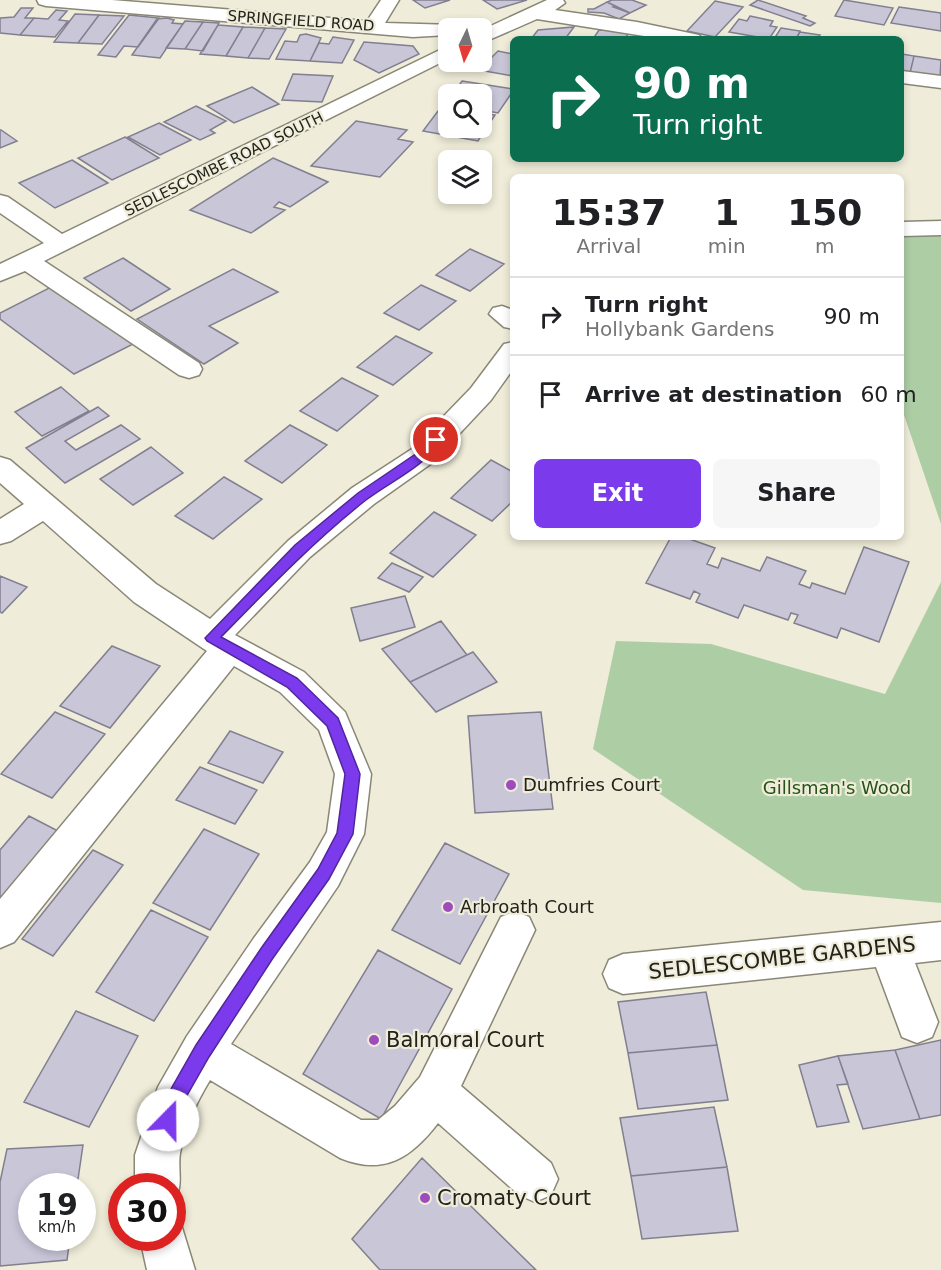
<!DOCTYPE html>
<style>
body{margin:0;font-family:"DejaVu Sans",sans-serif;background:#f6f6f6;color:#202124;height:100vh;display:flex;flex-direction:column;font-size:22px;white-space:nowrap}
*{box-sizing:border-box;margin:0}
p{font-size:20px;color:#757577}
.icon{flex:none;width:33px;height:33px;fill:none;stroke:currentColor;stroke-width:2;stroke-linecap:round;stroke-linejoin:round}
.map{position:relative;flex:1;overflow:hidden}
.drawer{position:absolute;left:510px;top:174px;width:394px;height:366px;display:flex;flex-direction:column;background:#fff;border-radius:9px;box-shadow:0 3px 9px #0003}
.drawer>*{flex:none}
.banner{position:absolute;left:510px;top:36px;width:394px;height:126px;border-radius:9px;box-shadow:0 3px 9px #0003;background:#0b6e4f;color:#fff;overflow:hidden}
.needle{width:39px;rotate:185deg}
.controls{position:absolute;left:438px;top:18px;display:grid;gap:12px}
.controls a{display:grid;place-items:center;width:54px;height:54px;border-radius:9px;background:#fff;box-shadow:0 3px 9px #0003;font-size:30px}
.speed{position:absolute;left:18px;top:1173px;display:flex;gap:12px;font-size:30px;font-weight:700;text-align:center}
.speed>*{display:grid;place-content:center;width:78px;height:78px;border-radius:50%;background:#fff;box-shadow:0 3px 9px #0003;line-height:1}
.speed small{font-size:15px;font-weight:400}
.speed .limit{border:9px solid #d22;background:#fff;color:#111}
.pin{position:absolute;display:grid;place-items:center;width:51px;height:51px;color:#fff;margin:-26px;border:3px solid #fff;border-radius:50%;box-shadow:0 2px 6px #0007}
.me{position:absolute;width:66px;margin:-33px;rotate:22deg;stroke-linejoin:round;filter:drop-shadow(0 0 4px #0008)}
.turn{display:flex;align-items:center;gap:21px;height:126px;padding:0 24px;font-size:27px}
.turn .icon{width:78px;height:78px;stroke-width:2.5}
.turn b{display:block;font-size:42px;line-height:51px}
.eta{display:flex;justify-content:space-evenly;align-items:center;height:102px;text-align:center}
.eta b{font-size:36px;font-weight:700;line-height:42px}
.primary-button{display:flex;gap:12px;margin-top:auto;padding:12px 24px}
.primary-button a{flex:1;height:69px;border-radius:9px;background:#7c3aed;color:#fff;font-size:24px;font-weight:700;line-height:69px;text-align:center}
.primary-button a+a{background:#f6f6f6;color:#202124}
ul{padding:0;list-style:none}
li{display:flex;align-items:center;gap:18px;height:78px;padding:0 24px;border-top:2px solid #e0e0e0}
li div{flex:1}
li b{display:block;font-size:22px}
li em{font-style:normal}
.map>svg:first-child{display:block}
.green{fill:#adcea5}
.building{fill:#c9c6d8;stroke:#827f90;stroke-width:1.5}
.lines{fill:none;stroke-linecap:round;stroke-linejoin:round}
.minor-casing{stroke:#8a8776;stroke-width:3}
.minor{fill:#fff;fill-rule:evenodd}
.route{fill:#7c3aed;stroke:#51269a;stroke-width:1.5}
.poi-dot{fill:#9e4cbb;stroke:#efecd9;stroke-width:2}
.labels{text-anchor:middle;stroke-width:4.5;stroke-linejoin:round;paint-order:stroke}
.far-street-label{font-size:15px;fill:#23221b;stroke:#efecd9}
.poi-label{font-size:18px;fill:#23221b;stroke:#efecd9;text-anchor:start}
.park-label{font-size:18px;fill:#255419;stroke:#efecd9}
.near-street-label{font-size:21px;fill:#23221b;stroke:#efecd9}
.near-poi-label{font-size:21px;fill:#23221b;stroke:#efecd9;text-anchor:start}
</style>
<div class="map">
<svg width="941" height="1270" viewBox="0 0 941 1270">
<rect width="100%" height="100%" fill="#efecd9"/>
<path class="green" d="M902,223L941,225V524L902,409Z
M941,582V903L803,890L593,749L616,641L711,644L885,694Z"/>
<path class="building" d="M413,0H450L425,8Z
M483,0H527L497,9Z
M612,0H632L646,5L630,13L607,2Z
M758,0L806,16L803,18L815,23L810,26L750,5Z
M844,0L893,8L884,25L835,16Z
M715,1L743,7L715,37L687,31Z
M607,2L615,6L613,7L630,13L619,19L604,13L588,12V9H594Z
M899,7L941,13V31L891,23Z
M21,8H33L25,18H34L20,35L0,33V18L14,17Z
M56,10L67,11L59,20L68,21L55,37L20,35L34,18L48,19Z
M75,14L99,15L78,43L54,42Z
M99,15L124,16L102,44L78,43Z
M129,15L159,18L138,47L124,46L116,57L98,55Z
M750,16L773,21L770,26L777,27L769,39L729,32L739,19L747,21Z
M167,18L174,20L172,23L183,24L160,58L132,55L157,19Z
M185,21L203,22L185,49L166,48Z
M203,22L219,23L203,51L185,49Z
M218,25L243,27L226,56L200,54Z
M243,27L265,28L248,58L226,56Z
M574,27L565,39H531L538,30Z
M265,28L286,29L269,59L248,58Z
M781,28L800,31L796,39H774Z
M599,30L630,31L625,39H593Z
M800,32L820,35L817,39H796Z
M306,34L321,38L310,61L276,59L285,41L297,42L300,35Z
M333,37L354,40L342,63L310,61L319,43L329,44Z
M364,42L413,46L419,54L379,73L354,60Z
M498,51L513,54V76L479,70Z
M902,54L914,56L910,73L902,72Z
M914,56L941,60L940,77L910,73Z
M293,74L333,76L322,102L282,100Z
M462,81L513,89V91L498,113L482,110V94H453Z
M252,87L279,104L234,123L207,106Z
M196,106L226,121L210,130L215,133L200,140L164,122Z
M441,107L448,108V128H482V113L495,115L478,141L423,131Z
M356,121L407,130L398,139L413,142L380,177L311,166Z
M159,123L191,140L160,155L128,137Z
M0,130H1L17,141L0,148Z
M125,137L159,158L112,180L78,158Z
M273,158L328,182L290,207L279,202L274,207L285,210L251,233L190,210Z
M72,160L108,183L55,208L19,183Z
M470,249L504,264L470,291L436,275Z
M123,258L170,289L131,311L84,278Z
M233,269L278,292L209,326L238,343L204,364L137,319Z
M421,285L456,301L419,330L384,313Z
M53,286L139,341L74,374L0,319V313Z
M396,336L432,353L393,385L357,367Z
M342,378L378,396L337,431L300,411Z
M61,387L89,411L42,436L15,412Z
M98,407L109,416L65,441L76,450L121,425L140,439L65,483L26,448Z
M290,425L327,445L282,483L245,461Z
M151,447L183,473L133,505L100,479Z
M491,460L513,472V501L492,521L451,498Z
M224,477L262,499L213,539L175,516Z
M434,512L476,535L433,577L390,553Z
M671,537H684L715,548L707,564L718,568L722,558L760,571L767,557L806,571L799,584L810,588L812,583L845,594L864,547L909,562L879,642L841,628L837,638L794,623L798,615L791,613L788,620L744,605L738,618L696,602L700,594L694,591L690,599L646,583Z
M392,563L423,577L409,592L378,578Z
M0,576L27,587L2,613L0,612Z
M405,596L415,627L360,641L351,608Z
M441,621L467,655L410,682L382,649Z
M112,646L160,666L110,728L60,706Z
M473,652L497,682L436,712L410,682Z
M55,712L105,734L52,798L1,774Z
M541,712L553,809L475,813L468,716Z
M230,731L283,752L263,783L208,763Z
M200,767L257,790L235,824L176,800Z
M29,816L58,831L0,902V850Z
M204,829L259,854L210,930L153,903Z
M445,843L509,874L460,964L392,930Z
M93,850L123,865L53,956L22,939Z
M151,910L208,937L154,1021L96,992Z
M378,950L452,989L381,1119L303,1074Z
M706,992L717,1045L628,1053L618,1002Z
M76,1011L138,1036L89,1127L24,1102Z
M941,1040V1115L920,1119L895,1050Z
M717,1045L728,1100L638,1109L628,1053Z
M895,1050L920,1119L863,1129L838,1056Z
M838,1056L848,1084L837,1085L849,1122L817,1127L799,1065Z
M714,1107L727,1167L631,1176L620,1118Z
M83,1145L77,1186H32V1238H70L67,1260L0,1266V1182L7,1149Z
M422,1158L536,1270H380L352,1239Z
M727,1167L738,1231L642,1239L631,1176Z"/>
<g class="lines">
<g class="minor-casing">
<path id="minor" d="M37,0H112L367,21L381,0H399L385,23L455,25L457,28H448V35L413,37L46,6L39,4Z
M547,0H563L565,3L555,10L637,22L699,35L702,39H663L537,19L482,43V30Z
M448,46V59L44,261L199,363L202,369L199,375L189,378L179,375L25,271L0,281V264L44,243L0,213V195L8,197L62,234Z
M902,71L941,76V88L902,83Z
M941,221V235L902,236V222Z
M502,306L513,310V329L504,327L489,314L493,308Z
M513,342V369L491,400L432,463L374,504L310,557L235,635L304,672L345,712L371,774L364,834L338,886L231,1044L361,1120H378L395,1106L420,1077L501,917L515,911L529,917L535,930L461,1086L551,1163L558,1179L551,1195L535,1202L519,1195L438,1123C411,1158 384,1176 340,1158L210,1080C196,1103 185,1127 180,1153C177,1171 185,1187 172,1203V1186H135V1155L158,1087L187,1036L254,938L310,862L327,832L335,774L319,730L280,692L234,666L14,942L0,948V899L207,651L134,602L43,521L11,541L0,544V519L24,504L0,483V457L10,460L156,584L210,619L288,541L352,488L412,449L471,388L504,344Z
M941,922V960L915,963L938,1022L932,1037L917,1043L902,1037L876,967L623,994L609,988L603,974L609,960L623,954Z
M172,1219L180,1221L195,1270H147L140,1238H172Z"/>
</g>
<use href="#minor" class="minor"/>
</g>
<path class="route" d="M436,436L442,440C424,467 391,481 366,500C314,541 268,589 221,637L297,678L338,718L360,774L353,834L329,879L273,958L209,1057L181,1106L174,1126L168,1129L161,1126L159,1120L167,1096L196,1045L262,947L318,869L337,833L345,774L327,726L287,687L207,641L205,638L295,545L358,493L417,453L432,437Z"/>
<g class="poi-dot">
<circle cx="511" cy="785" r="6"/>
<circle cx="448" cy="907" r="6"/>
<circle cx="374" cy="1040" r="6"/>
<circle cx="425" cy="1198" r="6"/>
</g>
<g class="labels">
<g class="far-street-label">
<text transform="translate(301 21) rotate(4)" y="5">SPRINGFIELD ROAD</text>
<text transform="translate(224 164) rotate(-26)" y="5">SEDLESCOMBE ROAD SOUTH</text>
</g>
<g class="poi-label">
<text x="523" y="791">Dumfries Court</text>
<text x="460" y="913">Arbroath Court</text>
</g>
<g class="park-label">
<text x="837" y="794">Gillsman's Wood</text>
</g>
<g class="near-street-label">
<text transform="translate(782 958) rotate(-6)" y="7">SEDLESCOMBE GARDENS</text>
</g>
<g class="near-poi-label">
<text x="386" y="1047">Balmoral Court</text>
<text x="437" y="1205">Cromaty Court</text>
</g>
</g>
</svg>
<div class="controls">
<a><svg class="needle" viewBox="-14 -14 28 28"><path d="M0-13l5 13h-10z" fill="#e53935"/><path d="M0 13l5-13h-10z" fill="#757577"/></svg></a>
<a><svg class="icon" aria-label="search" viewBox="0 0 24 24"><circle cx="10" cy="10" r="6"/><path d="M15 15l6 6"/></svg></a>
<a><svg class="icon" aria-label="layers" viewBox="0 0 24 24"><path d="M12 4l9 5-9 5-9-5zM3 14l9 5 9-5"/></svg></a>
</div>
<div class="speed"><div>19<small>km/h</small></div><div class="limit">30</div></div>
<div class="pin" style="left:436px;top:440px;background:#d93025"><svg class="icon" aria-label="arrive" viewBox="0 0 24 24"><path d="M6 21V4h12l-3 4 3 4H6"/></svg></div>
<svg class="me" style="left:168px;top:1120px" viewBox="-20 -20 40 40"><circle r="19" fill="#fff"/><path d="M0-13L10 11 0 6-10 11z" fill="#7c3aed"/></svg>
<div class="banner">
<div class="turn"><svg class="icon" aria-label="right" viewBox="0 0 24 24"><path d="M7 20v-9h11M14 6l5 5-5 5"/></svg><div><b>90 m</b>Turn right</div></div>
</div>
<section class="drawer">
<div class="eta">
<div><b>15:37</b><p>Arrival</p></div>
<div><b>1</b><p>min</p></div>
<div><b>150</b><p>m</p></div>
</div>
<ul>
<li><svg class="icon" aria-label="right" viewBox="0 0 24 24"><path d="M7 20v-9h11M14 6l5 5-5 5"/></svg><div><b>Turn right</b><p>Hollybank Gardens</p></div><em>90 m</em></li>
<li><svg class="icon" aria-label="arrive" viewBox="0 0 24 24"><path d="M6 21V4h12l-3 4 3 4H6"/></svg><div><b>Arrive at destination</b></div><em>60 m</em></li>
</ul>
<div class="primary-button"><a>Exit</a><a>Share</a></div>
</section>
</div>
